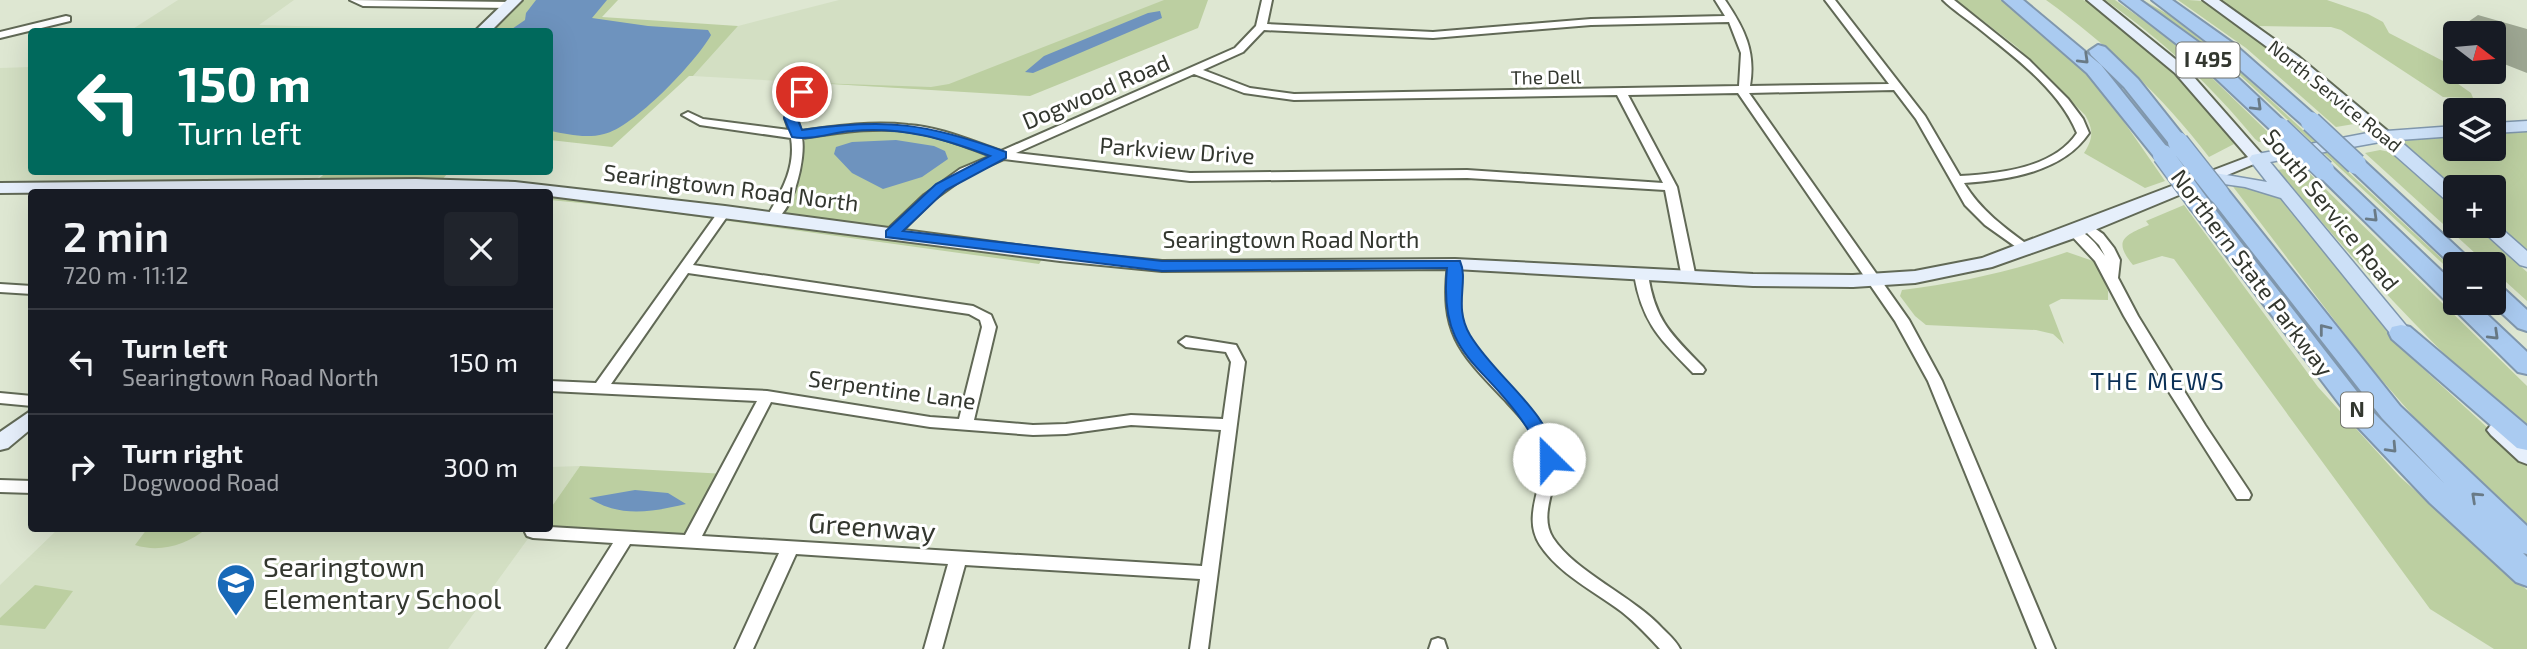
<!DOCTYPE html>
<meta charset="utf-8">
<style>
body{margin:0;font-family:"Exo 2",sans-serif;background:#20242c;color:#f1f3f6;height:100vh;display:flex;flex-direction:column;font-size:26px;white-space:nowrap}
*{box-sizing:border-box;margin:0}
p{font-size:23px;color:#9ea1a6}
.icon{flex:none;width:38px;height:38px;fill:none;stroke:currentColor;stroke-width:2;stroke-linecap:round;stroke-linejoin:round}
.map{position:relative;flex:1;overflow:hidden}
.drawer{position:absolute;left:28px;top:189px;width:525px;height:343px;display:flex;flex-direction:column;background:#171b24;border-radius:7px;box-shadow:0 7px 28px #0002}
.drawer>*{flex:none}
.hud{position:absolute;left:28px;top:28px;width:525px;height:147px;border-radius:7px;box-shadow:0 7px 28px #0002;background:#00695c;color:#fff;overflow:hidden}
.needle{width:46px;rotate:106deg}
.controls{position:absolute;left:2443px;top:21px;display:grid;gap:14px}
.controls a{display:grid;place-items:center;width:63px;height:63px;border-radius:7px;background:#171b24;box-shadow:0 7px 28px #0002;font-size:35px}
.pin{position:absolute;display:grid;place-items:center;width:60px;height:60px;color:#fff;margin:-30px;border:4px solid #fff;border-radius:50%;box-shadow:0 2px 7px #0007}
.me{position:absolute;width:77px;margin:-38px;rotate:337deg;stroke-linejoin:round;filter:drop-shadow(0 0 5px #0008)}
.turn{display:flex;align-items:center;gap:24px;height:147px;padding:0 35px;font-size:32px}
.turn .icon{width:91px;height:91px;stroke-width:2.5}
.turn b{display:block;font-size:49px;line-height:60px}
.round{display:grid;place-items:center;flex:none;width:74px;height:74px;border-radius:7px;background:#20242c}
.summary{display:flex;align-items:center;justify-content:space-between;height:119px;padding:0 35px}
h1{font-size:42px;font-weight:600;line-height:52px}
ul{padding:0;list-style:none}
li{display:flex;align-items:center;gap:21px;height:105px;padding:0 35px;border-top:2px solid #363941}
li div{flex:1}
li b{display:block;font-size:26px}
li em{font-style:normal}
.map>svg:first-child{display:block}
.built{fill:#d3dfc3}
.green{fill:#bccfa1}
.water{fill:#6e93be}
.building{fill:#9ea793}
.lines{fill:none;stroke-linecap:round;stroke-linejoin:round}
.minor-casing{stroke:#616956;stroke-width:4}
.secondary-casing{stroke:#616956;stroke-width:4}
.primary-casing{stroke:#8097ad;stroke-width:3}
.motorway-casing{stroke:#8097ad;stroke-width:4}
.minor{fill:#fff;fill-rule:evenodd}
.secondary{fill:#e6effb;fill-rule:evenodd}
.primary{fill:#cce0f7;fill-rule:evenodd}
.motorway{fill:#aacbf1;fill-rule:evenodd}
.motorway-bridge-casing{stroke:#8097ad;stroke-width:23;stroke-linecap:butt}
.motorway-bridge{stroke:#aacbf1;stroke-width:20}
.oneway{stroke:#697a86}
.route{fill:#1a73e8;stroke:#114b97;stroke-width:2}
.labels{text-anchor:middle;stroke-width:6;stroke-linejoin:round;paint-order:stroke}
.far-street-label{font-size:19px;fill:#33372f;stroke:#fff}
.shield{fill:#fff;stroke:#70736d;stroke-width:2}
.shield-label{font-size:21px;font-weight:bold;fill:#33372f}
.street-label{font-size:23px;fill:#33372f;stroke:#fff}
.neighbourhood-label{font-size:24px;letter-spacing:2px;fill:#0b3056;stroke:#fff}
.near-street-label{font-size:28px;fill:#33372f;stroke:#fff}
.near-poi-label{font-size:28px;fill:#33372f;stroke:#fff;text-anchor:start}
</style>
<div class="map">
<svg width="2527" height="649" viewBox="0 0 2527 649">
<rect width="100%" height="100%" fill="#dee7d2"/>
<path class="built" d="M178,0H294L259,25L482,31L128,32Z
M839,0H1170L936,90L693,76L738,26Z
M31,67L32,172H325L308,185L0,188V68Z
M580,466L550,509V467Z
M58,529H535L448,649H0V585Z"/>
<path class="green" d="M520,0H618L602,17L738,26L693,76H689L612,147L550,140V32H485Z
M1164,0H1208L1198,28L1030,96L815,83L931,87L949,84Z
M1956,0H2001L2069,54L2113,106L2165,181L2145,188L2084,153C2093,139 2094,130 2085,115L2017,47Z
M2046,0C2057,0 2073,0 2083,0C2108,7 2226,120 2234,144L2209,157C2163,97 2107,44 2046,0Z
M2105,0H2115L2178,45L2275,139L2259,142L2255,139C2211,85 2162,40 2105,0Z
M2143,0L2171,16L2234,66L2455,271V275L2230,66Z
M2178,0C2186,0 2198,0 2205,2C2256,25 2317,86 2360,123L2336,127L2246,48Z
M2219,0H2327L2368,14L2383,22L2389,33L2445,62L2454,81L2471,93L2473,98L2443,97L2341,30L2331,27L2256,26Z
M2527,127V260L2488,226H2494V187H2455V197L2386,136L2455,131V149H2494V129Z
M895,128C929,132 959,141 989,157L966,168L892,232L1046,253L1039,264L641,209L550,200V192H302L327,172H449L438,184L515,187L776,217C800,189 802,174 805,138L852,129Z
M2380,150L2395,153L2455,208V226H2475L2527,272V301L2494,271V264H2487L2365,153Z
M2302,166L2527,386V434C2438,351 2355,264 2278,170Z
M2245,183L2281,197L2406,353L2527,464V526L2454,463L2367,363L2231,184Z
M2184,205L2318,387L2400,477L2527,590V649H2494L2430,609L2174,259L2162,256L2133,265C2112,240 2125,235 2149,225L2146,221Z
M2067,252L2096,262L2108,291V300L2061,299L2049,305L2064,344L2053,334L2036,330L1926,325L1915,316L1900,296L1902,290C1959,283 2013,271 2067,252Z
M580,466L726,474L690,542L550,528V509Z
M147,529V528L206,529C186,545 160,553 135,545Z
M35,585L73,591L45,629L0,625V618Z"/>
<path class="water" d="M536,0H607L592,18L648,26L708,30L711,35C696,62 633,128 604,134C585,139 568,134 550,131V32L509,31L525,20L526,13Z
M1160,11L1162,18L1033,73L1025,72L1044,56L1148,13Z
M896,140L934,146L945,151L948,159L922,177L883,189L852,173L834,154L836,147L852,142Z
M635,490L668,493L686,504C652,512 620,518 589,498Z"/>
<path class="building" d="M2478,15L2527,29V73L2494,60V33H2452Z"/>
<g class="lines">
<g class="minor-casing">
<path id="minor" d="M350,0L510,2L515,5L510,8L363,6Z
M1262,0H1272L1267,24L1433,32L1591,19L1725,16L1715,0H1725C1744,28 1756,51 1750,86L1889,84L1825,0H1835L1925,116L1960,176C1999,174 2054,168 2077,133C2059,89 2013,56 1977,27C1966,18 1953,10 1943,0H1954L2029,60L2068,99L2083,119L2089,133C2063,172 2008,180 1964,183C1981,211 2005,228 2031,247L2033,250L2031,253L2026,254L1985,225L1965,205L1916,119L1894,90L1749,93L1909,320L1942,381L2055,649H2037L1928,381L1895,321L1738,93L1628,95L1677,187L1696,278L1689,282L1682,278L1665,190L1467,178L1190,181L1004,159L968,175L932,201L896,237H886L885,234L886,231L924,195L960,169L991,156C965,146 939,136 912,132C876,126 838,133 802,138C806,158 793,213 773,221L767,217C781,192 796,168 791,138L700,125L682,115L688,112L703,119L789,130L785,118L805,77L810,74L815,77L797,118L801,131C837,126 872,121 908,125C940,127 971,141 1001,151L1235,48L1256,26ZM1729,22L1741,53L1739,86L1294,94L1250,88L1203,70L1243,52L1264,30L1433,38L1591,25ZM1194,74L1244,93L1294,100L1617,95L1663,183L1467,170L1190,173L1016,153Z
M66,16L70,17V21L0,38V32Z
M725,207L731,211L693,265L973,306L991,315L996,327L974,420L1033,425L1066,424L1131,415L1223,419L1231,362L1226,352L1186,347L1179,342L1186,337L1236,345L1245,362L1208,649H1190L1200,579L965,565L942,649H924L948,564L796,554L753,649H735L779,553L630,544L565,649H546L613,543L533,538L527,536L525,532L527,528L550,527L685,535L757,401L550,391V381L596,383L721,208ZM688,273L969,314L980,320L982,327L959,419L930,417L767,391L611,384ZM771,402L930,427L1033,435L1066,434L1131,425L1221,430L1202,566L702,536Z
M2087,223L2103,234L2114,248L2120,260L2118,278L2138,316L2205,425L2249,491L2251,495L2249,499H2237L2164,384L2124,316L2095,261L2068,232L2069,229C2085,228 2096,244 2105,256L2099,245L2081,227Z
M1455,260L1462,264C1460,281 1457,300 1461,317C1474,370 1532,396 1553,445C1567,474 1535,510 1553,538C1575,572 1633,596 1663,629C1669,635 1676,641 1680,649H1660C1648,636 1636,623 1622,612C1594,591 1559,574 1540,545C1519,512 1551,479 1539,446C1532,428 1517,413 1504,399C1458,351 1440,333 1448,264Z
M1641,270L1648,274C1655,321 1671,334 1703,367L1705,370L1703,373H1693C1660,339 1642,323 1634,274Z
M0,284L32,286V294L0,292Z
M0,393L32,396V406L0,403Z
M0,480L32,481V493L0,492Z
M1438,638L1444,640L1447,649H1429L1432,640Z"/>
</g>
<g class="secondary-casing">
<path id="secondary" d="M507,0H522L490,32H474Z
M2087,0H2102L2185,67L2266,159L2080,236L1992,267L1915,283L1853,287L1753,286L1455,269L1162,271L1060,261L550,196V192L416,189L0,193V183L416,179L515,182L725,206L1060,251L1162,261L1455,259L1753,274L1853,275L1915,271L1982,258L2248,157L2175,73Z
M2203,0H2219L2299,57L2390,133V139H2378L2289,63Z
M32,410V428L8,448L0,450V432Z
M2498,423L2505,425L2527,444V464L2519,461L2491,435L2487,430L2491,425Z"/>
</g>
<g class="primary-casing">
<path id="primary" d="M2527,121V131L2494,133V123Z
M2455,126V136L2399,140L2455,189V204L2448,202L2380,142L2270,162L2408,328L2412,333L2401,340L2394,338L2281,198L2245,187L2203,181L2200,177L2209,172L2267,182L2249,159L2252,155L2373,132Z
M2494,222L2527,251V267L2520,265L2477,226H2494Z"/>
</g>
<g class="motorway-casing">
<path id="motorway" d="M2003,0H2023L2101,65L2170,151L2173,155L2170,159H2156L2087,73Z
M2120,0H2140L2205,47L2287,124L2290,128L2287,132H2273L2191,55Z
M2152,0H2172L2234,44L2318,118L2321,122L2318,126H2304L2220,52Z
M2098,45L2105,47L2138,79L2185,138L2188,142L2185,146H2171L2124,87L2091,55L2089,51Z
M2356,158L2363,160L2475,264H2455V268L2349,168L2346,164Z
M2324,164L2331,166L2455,284V303H2475L2527,352V374L2518,372L2317,174L2313,170L2317,166Z
M2219,188L2227,189L2400,406L2527,526V554L2523,553L2527,557V586L2516,582L2430,503L2354,423L2191,209L2188,204L2191,199H2207L2372,411L2445,484L2382,418L2211,199L2208,194L2211,189Z
M2494,285L2502,287L2527,310V331L2518,328L2491,303Z
M2401,325L2410,327L2527,426V450L2517,448L2392,339L2389,333L2392,327Z"/>
</g>
<use href="#minor" class="minor"/>
<use href="#secondary" class="secondary"/>
<use href="#primary" class="primary"/>
<use href="#motorway" class="motorway"/>
<g class="motorway-bridge-casing">
<path id="motorway-bridge" d="M2311,122L2356,164
M2280,128L2324,170
M2178,142L2219,194
M2163,155L2199,204"/>
</g>
<use href="#motorway-bridge" class="motorway-bridge"/>
</g>
<defs><path id="oneway-chevron" d="M-2-3.5L2.5 0L-2 3.5" fill="none" stroke-width="1.6" stroke-linecap="round" stroke-linejoin="round" transform="scale(1.75)"/></defs>
<g class="oneway">
<use href="#oneway-chevron" transform="translate(2084 59) rotate(44)"/>
<use href="#oneway-chevron" transform="translate(2257 106) rotate(44)"/>
<use href="#oneway-chevron" transform="translate(2373 217) rotate(44)"/>
<use href="#oneway-chevron" transform="translate(2324 329) rotate(-128)"/>
<use href="#oneway-chevron" transform="translate(2494 335) rotate(44)"/>
<use href="#oneway-chevron" transform="translate(2392 448) rotate(47)"/>
<use href="#oneway-chevron" transform="translate(2476 497) rotate(-137)"/>
</g>
<path class="route" d="M802,88L808,92L797,118L802,130C887,118 926,123 1006,152V158L946,190L903,231L1162,261H1460C1469,281 1453,307 1470,335C1496,378 1546,408 1558,459L1556,463H1543C1536,451 1534,437 1525,425C1484,362 1438,357 1447,268L1162,271L886,237V231L936,184L990,156C945,139 901,126 852,131C833,132 811,141 792,137L784,118L795,92Z"/>
<defs>
<g id="school-pin" transform="scale(2.0125)"><path d="M0 17L-7.5 6A9.5 9.5 0 1 1 7.5 6Z" fill="#1869b8" stroke="#fff"/><path d="M0-5L7-2L0 1L-7-2ZM-4 1L0 2.5L4 1V4Q0 6-4 4Z" fill="#fff"/></g>
</defs>
<g fill-rule="evenodd">
<use href="#school-pin" x="236" y="583"/>
</g>
<g class="labels">
<g class="far-street-label">
<text transform="translate(1546 77) rotate(-1)" y="7">The Dell</text>
<text transform="translate(2335 96) rotate(39)" y="7">North Service Road</text>
</g>
<g class="shield">
<rect x="2176.5" y="42.5" width="63" height="35" rx="5"/>
<rect x="2341" y="392.5" width="32" height="35" rx="5"/>
</g>
<g class="shield-label">
<text x="2208" y="67">I 495</text>
<text x="2357" y="417">N</text>
</g>
<g class="street-label">
<text transform="translate(1096 92) rotate(-23)" y="8">Dogwood Road</text>
<text transform="translate(1177 151) rotate(4)" y="8">Parkview Drive</text>
<text transform="translate(731 188) rotate(7)" y="8">Searingtown Road North</text>
<text transform="translate(2331 210) rotate(51)" y="8">South Service Road</text>
<text x="1291" y="248">Searingtown Road North</text>
<text transform="translate(2252 273) rotate(53)" y="8">Northern State Parkway</text>
<text transform="translate(892 390) rotate(8)" y="8">Serpentine Lane</text>
</g>
<g class="neighbourhood-label">
<text x="2158" y="390">THE MEWS</text>
</g>
<g class="near-street-label">
<text transform="translate(872 527) rotate(4)" y="10">Greenway</text>
</g>
<g class="near-poi-label">
<text x="263" y="577">Searingtown<tspan x="263" dy="32">Elementary School</tspan></text>
</g>
</g>
</svg>
<div class="controls">
<a><svg class="needle" viewBox="-14 -14 28 28"><path d="M0-13l5 13h-10z" fill="#e53935"/><path d="M0 13l5-13h-10z" fill="#9ea1a6"/></svg></a>
<a><svg class="icon" aria-label="layers" viewBox="0 0 24 24"><path d="M12 4l9 5-9 5-9-5zM3 14l9 5 9-5"/></svg></a>
<a>+</a>
<a>−</a>
</div>
<div class="pin" style="left:802px;top:92px;background:#d93025"><svg class="icon" aria-label="arrive" viewBox="0 0 24 24"><path d="M6 21V4h12l-3 4 3 4H6"/></svg></div>
<svg class="me" style="left:1549px;top:459px" viewBox="-20 -20 40 40"><circle r="19" fill="#fff"/><path d="M0-13L10 11 0 6-10 11z" fill="#1a73e8"/></svg>
<div class="hud">
<div class="turn"><svg class="icon" aria-label="left" viewBox="0 0 24 24"><path d="M17 20v-9H6M10 6l-5 5 5 5"/></svg><div><b>150 m</b>Turn left</div></div>
</div>
<section class="drawer">
<div class="summary"><div><h1>2 min</h1><p>720 m · 11:12</p></div><a class="round"><svg class="icon" aria-label="close" viewBox="0 0 24 24"><path d="M6 6l12 12M18 6L6 18"/></svg></a></div>
<ul>
<li><svg class="icon" aria-label="left" viewBox="0 0 24 24"><path d="M17 20v-9H6M10 6l-5 5 5 5"/></svg><div><b>Turn left</b><p>Searingtown Road North</p></div><em>150 m</em></li>
<li><svg class="icon" aria-label="right" viewBox="0 0 24 24"><path d="M7 20v-9h11M14 6l5 5-5 5"/></svg><div><b>Turn right</b><p>Dogwood Road</p></div><em>300 m</em></li>
</ul>
</section>
</div>
